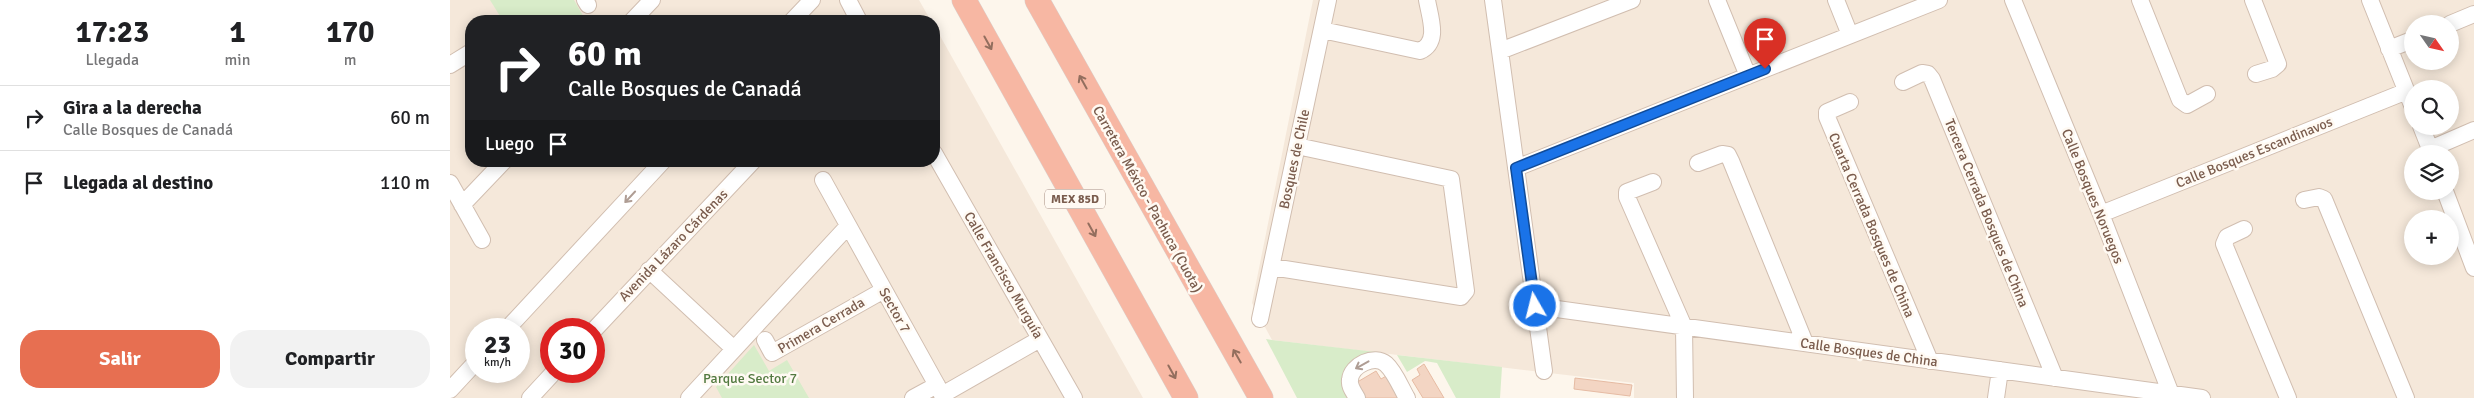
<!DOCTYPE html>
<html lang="es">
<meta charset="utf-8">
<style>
body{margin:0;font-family:Signika,sans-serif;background:#f2f2f2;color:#202124;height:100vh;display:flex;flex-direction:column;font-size:19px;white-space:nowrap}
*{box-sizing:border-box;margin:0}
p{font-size:16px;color:#757577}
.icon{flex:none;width:28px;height:28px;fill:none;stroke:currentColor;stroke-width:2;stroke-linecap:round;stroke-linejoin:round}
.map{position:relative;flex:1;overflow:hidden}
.side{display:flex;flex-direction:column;background:#fff;width:450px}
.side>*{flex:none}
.hud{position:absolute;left:15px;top:15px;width:475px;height:152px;border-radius:20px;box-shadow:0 2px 12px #0003;background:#202124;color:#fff;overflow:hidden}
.needle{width:32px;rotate:124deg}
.controls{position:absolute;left:1954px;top:15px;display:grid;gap:10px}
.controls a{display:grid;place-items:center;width:55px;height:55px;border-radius:50%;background:#fff;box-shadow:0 2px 12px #0003;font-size:25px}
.speed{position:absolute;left:15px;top:318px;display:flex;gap:10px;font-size:25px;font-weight:700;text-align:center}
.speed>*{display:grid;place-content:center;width:65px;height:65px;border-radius:50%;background:#fff;box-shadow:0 2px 12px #0003;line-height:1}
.speed small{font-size:12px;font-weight:400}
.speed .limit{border:8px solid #d22;background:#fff;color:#111}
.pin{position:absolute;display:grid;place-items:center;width:42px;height:42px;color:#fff;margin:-51px -21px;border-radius:50% 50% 50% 0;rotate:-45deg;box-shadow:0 0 5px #0007}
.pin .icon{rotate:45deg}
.me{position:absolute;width:55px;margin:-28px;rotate:352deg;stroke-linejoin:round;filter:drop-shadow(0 0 4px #0008)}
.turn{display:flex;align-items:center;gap:18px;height:105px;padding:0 20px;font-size:22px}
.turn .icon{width:65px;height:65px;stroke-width:2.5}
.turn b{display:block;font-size:35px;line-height:42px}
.then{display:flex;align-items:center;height:48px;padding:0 20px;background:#0003;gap:10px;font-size:19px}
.eta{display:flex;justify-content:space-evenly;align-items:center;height:85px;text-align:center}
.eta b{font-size:30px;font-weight:700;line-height:35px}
.cta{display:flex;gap:10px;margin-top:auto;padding:10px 20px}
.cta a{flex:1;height:58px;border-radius:20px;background:#e76f51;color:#fff;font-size:20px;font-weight:700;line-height:58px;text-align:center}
.cta a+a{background:#f2f2f2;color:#202124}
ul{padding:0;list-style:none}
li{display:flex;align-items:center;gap:15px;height:65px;padding:0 20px;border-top:1px solid #e0e0e0}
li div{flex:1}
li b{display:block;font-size:19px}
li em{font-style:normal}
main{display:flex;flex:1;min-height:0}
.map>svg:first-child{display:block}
.residential{fill:#f5e8da;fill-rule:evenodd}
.green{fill:#d8ecc9}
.building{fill:#f3d5c3;stroke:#e6bba3}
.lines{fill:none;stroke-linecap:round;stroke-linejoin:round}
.minor-casing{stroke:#d1beb0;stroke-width:18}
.highway-casing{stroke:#dad1cd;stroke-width:25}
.minor{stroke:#fff;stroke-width:16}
.highway{stroke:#f7b7a3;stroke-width:24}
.oneway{stroke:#936e5e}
.oneway2{stroke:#af9d94}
.route-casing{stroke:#114b97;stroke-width:12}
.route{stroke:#1a73e8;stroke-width:9}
.labels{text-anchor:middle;stroke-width:5;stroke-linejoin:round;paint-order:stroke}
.shield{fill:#fffaf3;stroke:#a28b7f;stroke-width:1}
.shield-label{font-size:12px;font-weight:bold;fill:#7a5c4d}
.street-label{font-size:14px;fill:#7a5c4d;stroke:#fffaf3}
.park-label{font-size:14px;fill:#537a41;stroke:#fffaf3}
</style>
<main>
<section class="side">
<div class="eta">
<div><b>17:23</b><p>Llegada</p></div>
<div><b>1</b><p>min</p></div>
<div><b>170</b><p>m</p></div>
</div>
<ul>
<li><svg class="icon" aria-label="right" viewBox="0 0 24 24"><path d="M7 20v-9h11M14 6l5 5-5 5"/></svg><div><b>Gira a la derecha</b><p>Calle Bosques de Canadá</p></div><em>60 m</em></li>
<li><svg class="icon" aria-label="arrive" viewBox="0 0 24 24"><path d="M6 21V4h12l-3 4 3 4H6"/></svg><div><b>Llegada al destino</b></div><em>110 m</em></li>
</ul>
<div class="cta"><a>Salir</a><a>Compartir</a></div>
</section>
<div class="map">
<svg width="2024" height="398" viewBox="0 0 2024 398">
<rect width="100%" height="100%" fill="#fdf6ec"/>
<path class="residential" d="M0,0H469L481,21H21V161H484V25L693,398H0ZM26,329H69V371H26ZM101,329H144V371H101Z
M863,0H2024V398H1184V383L822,340L802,303ZM1962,24H2000V61H1962ZM1962,89H2000V126H1962ZM1962,154H2000V191H1962ZM1962,219H2000V256H1962Z"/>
<path class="green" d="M40,0H124L136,21H53Z
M816,339L822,340L926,352L900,367L901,398H847Z
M304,345L319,371L337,360L359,398H272L266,387Z
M947,355L1052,367L1050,398H1006L987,363L975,361L957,372Z"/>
<path class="building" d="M974,364L994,398H973L962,380L970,375L967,369Z
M926,371L931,379L938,375L950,398H912L904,384Z
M1125,378L1182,385L1180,396L1124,389Z"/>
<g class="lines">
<g class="minor-casing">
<path id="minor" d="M135,0L138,5
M398,0L409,21
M1043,0L1094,371
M1267,0L1298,76
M1386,0L1400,35
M1563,0L1651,214L1721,394
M1690,0L1730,100L1737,105L1757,94
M1803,0L1828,64L1822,69L1806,74
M1920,0L1962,105
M182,21L202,0
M342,21L362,0
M2000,24L2024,14
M872,30L970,51C990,42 980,18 977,0
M1939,49L1962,40
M1050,51L1182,0
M0,65L21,52
M1453,82L1472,73L1478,74L1482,79L1605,378
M1400,102L1377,112V117L1480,361
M1971,126L1982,154
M1980,149L2024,130
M484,153L624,398
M1248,163L1272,154L1278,155L1281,161L1355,343
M1066,168L1489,0
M373,180L494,398
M1203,182L1177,192V197L1234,327L1235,398
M0,183L32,240
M1995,191L2024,268
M1854,200L1869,197L1874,199L1956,398
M12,205L54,161
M1651,214L1957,91
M1794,229L1777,237L1774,244L1838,398
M822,267L1011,297L1016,291L1001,179L847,146
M199,270L284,349
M1085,306L1752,398
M810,319L878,0
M57,329L213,161
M144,330L303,161
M315,340L322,353L434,290
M0,390L26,362
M492,395L590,339
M80,398L105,371
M239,398L398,226
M463,398L487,385
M907,398C904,392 899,387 900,380C901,365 925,354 936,364C945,372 951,388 957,398
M1546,398L1550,370"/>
</g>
<g class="highway-casing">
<path id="highway" d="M514,0L736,398
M587,0L811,398"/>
</g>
<use href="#minor" class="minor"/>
<use href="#highway" class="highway"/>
</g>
<defs><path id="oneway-shaft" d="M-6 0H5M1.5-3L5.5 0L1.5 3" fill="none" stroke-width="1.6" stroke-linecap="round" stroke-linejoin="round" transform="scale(1.25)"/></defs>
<g class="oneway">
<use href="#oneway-shaft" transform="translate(538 43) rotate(61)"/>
<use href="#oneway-shaft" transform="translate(633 82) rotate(-119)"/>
<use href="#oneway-shaft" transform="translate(642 230) rotate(61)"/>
<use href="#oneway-shaft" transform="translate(787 356) rotate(-120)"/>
<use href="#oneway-shaft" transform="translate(722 372) rotate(61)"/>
</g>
<g class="oneway2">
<use href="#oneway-shaft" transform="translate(180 197) rotate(133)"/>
<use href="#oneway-shaft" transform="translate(912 365) rotate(151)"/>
</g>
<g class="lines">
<g class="route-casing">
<path id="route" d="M1085,306L1066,168L1315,69"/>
</g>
<use href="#route" class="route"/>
</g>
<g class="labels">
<rect class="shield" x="595" y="189.5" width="60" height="19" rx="4"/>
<g class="shield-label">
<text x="625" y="203">MEX 85D</text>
</g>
<g class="street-label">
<text transform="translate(1804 152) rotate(-22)" y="5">Calle Bosques Escandinavos</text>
<text transform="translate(844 159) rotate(-78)" y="5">Bosques de Chile</text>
<text transform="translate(1643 196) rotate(68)" y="5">Calle Bosques Noruegos</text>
<text transform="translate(698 199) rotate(61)" y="5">Carretera México - Pachuca (Cuota)</text>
<text transform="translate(1537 213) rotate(68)" y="5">Tercera Cerrada Bosques de China</text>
<text transform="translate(1422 225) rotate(67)" y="5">Cuarta Cerrada Bosques de China</text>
<text transform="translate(223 245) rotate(-46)" y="5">Avenida Lázaro Cárdenas</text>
<text transform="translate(554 275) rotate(60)" y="5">Calle Francisco Murguía</text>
<text transform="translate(445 310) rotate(61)" y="5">Sector 7</text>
<text transform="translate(371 325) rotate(-30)" y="5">Primera Cerrada</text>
<text transform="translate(1419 352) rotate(8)" y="5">Calle Bosques de China</text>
</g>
<g class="park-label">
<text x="300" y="383">Parque Sector 7</text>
</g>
</g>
</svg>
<div class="controls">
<a><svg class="needle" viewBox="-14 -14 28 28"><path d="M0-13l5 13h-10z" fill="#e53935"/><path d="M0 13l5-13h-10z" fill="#757577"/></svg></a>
<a><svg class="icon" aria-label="search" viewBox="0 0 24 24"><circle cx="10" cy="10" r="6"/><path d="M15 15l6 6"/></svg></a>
<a><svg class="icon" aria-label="layers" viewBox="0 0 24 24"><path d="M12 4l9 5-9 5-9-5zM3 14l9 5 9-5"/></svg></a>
<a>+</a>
</div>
<div class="speed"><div>23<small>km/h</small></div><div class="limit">30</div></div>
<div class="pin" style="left:1315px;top:69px;background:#d93025"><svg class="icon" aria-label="arrive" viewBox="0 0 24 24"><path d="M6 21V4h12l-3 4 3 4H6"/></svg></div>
<svg class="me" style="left:1085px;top:306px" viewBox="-20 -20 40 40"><circle r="17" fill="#1a73e8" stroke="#fff" stroke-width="3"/><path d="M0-11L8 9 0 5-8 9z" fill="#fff"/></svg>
<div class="hud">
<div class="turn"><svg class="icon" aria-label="right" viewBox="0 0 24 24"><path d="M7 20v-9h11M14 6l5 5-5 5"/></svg><div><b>60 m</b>Calle Bosques de Canadá</div></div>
<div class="then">Luego<svg class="icon" aria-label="arrive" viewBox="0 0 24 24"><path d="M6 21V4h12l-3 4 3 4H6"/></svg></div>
</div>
</div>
</main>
